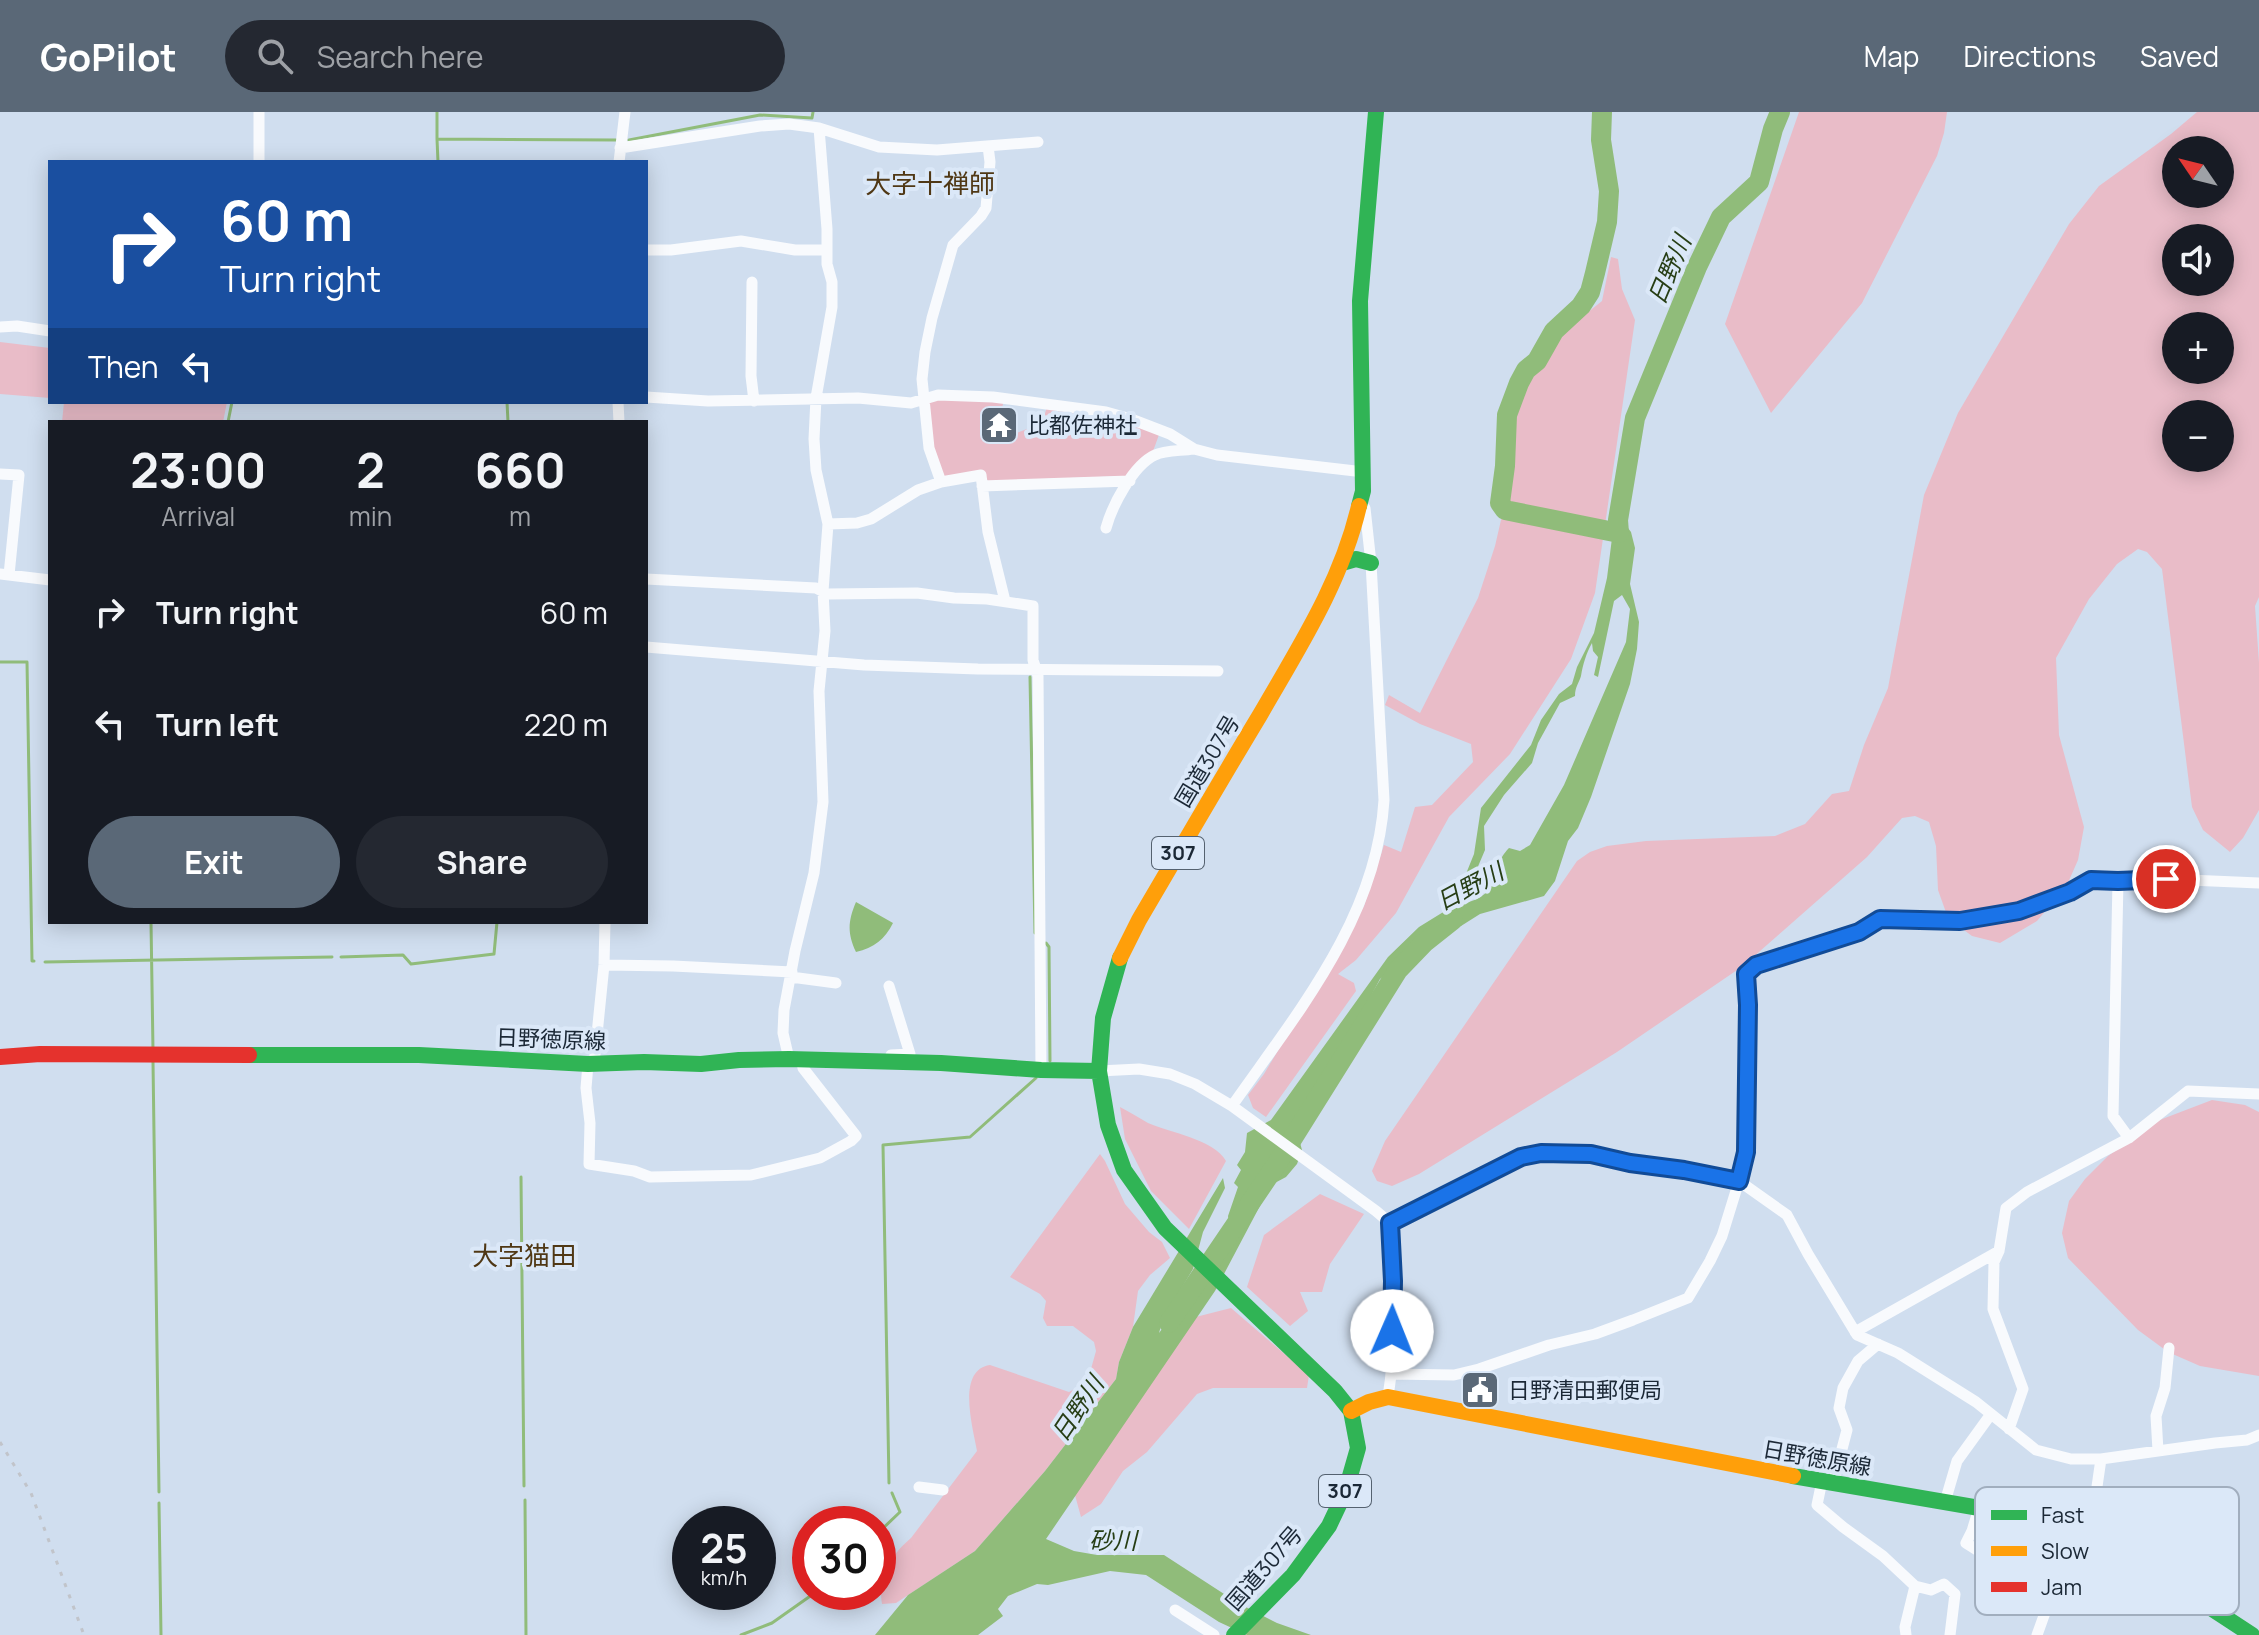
<!DOCTYPE html>
<meta charset="utf-8">
<style>
body{margin:0;font-family:Manrope,"Noto Sans JP",sans-serif;background:#242831;color:#f1f3f6;height:100vh;display:flex;flex-direction:column;font-size:30px;white-space:nowrap}
*{box-sizing:border-box;margin:0}
p{font-size:26px;color:#9ea1a6}
.icon{flex:none;width:44px;height:44px;fill:none;stroke:currentColor;stroke-width:2;stroke-linecap:round;stroke-linejoin:round}
.map{position:relative;flex:1;overflow:hidden}
.sheet{position:absolute;left:48px;top:308px;width:600px;height:504px;display:flex;flex-direction:column;background:#171b24;border-radius:0px;box-shadow:0 4px 20px #0003}
.sheet>*{flex:none}
.hud{position:absolute;left:48px;top:48px;width:600px;height:244px;border-radius:0px;box-shadow:0 4px 20px #0003;background:#1a4fa0;color:#fff;overflow:hidden}
.needle{width:52px;rotate:305deg}
.buttons{position:absolute;left:2162px;top:24px;display:grid;gap:16px}
.buttons a{display:grid;place-items:center;width:72px;height:72px;border-radius:50%;background:#171b24;box-shadow:0 4px 20px #0003;font-size:40px}
.speed{position:absolute;left:672px;top:1394px;display:flex;gap:16px;font-size:40px;font-weight:700;text-align:center}
.speed>*{display:grid;place-content:center;width:104px;height:104px;border-radius:50%;background:#171b24;box-shadow:0 4px 20px #0003;line-height:1}
.speed small{font-size:20px;font-weight:400}
.speed .limit{border:12px solid #d22;background:#fff;color:#111}
.pin{position:absolute;display:grid;place-items:center;width:68px;height:68px;color:#fff;margin:-34px;border:4px solid #fff;border-radius:50%;box-shadow:0 2px 8px #0007}
.me{position:absolute;width:88px;margin:-44px;rotate:1deg;stroke-linejoin:round;filter:drop-shadow(0 0 6px #0008)}
.turn{display:flex;align-items:center;gap:28px;height:168px;padding:0 40px;font-size:36px}
.turn .icon{width:104px;height:104px;stroke-width:2.5}
.turn b{display:block;font-size:56px;line-height:68px}
.then{display:flex;align-items:center;height:76px;padding:0 40px;background:#0003;gap:16px;font-size:30px}
.eta{display:flex;justify-content:space-evenly;align-items:center;height:136px;text-align:center}
.eta b{font-size:48px;font-weight:700;line-height:56px}
.button{display:flex;gap:16px;margin-top:auto;padding:16px 40px}
.button a{flex:1;height:92px;border-radius:48px;background:#5a6877;color:#fff;font-size:32px;font-weight:700;line-height:92px;text-align:center}
.button a+a{background:#242831;color:#f1f3f6}
ul{padding:0;list-style:none}
li{display:flex;align-items:center;gap:24px;height:112px;padding:0 40px}
li div{flex:1}
li b{display:block;font-size:30px}
li em{font-style:normal}
header{display:flex;align-items:center;gap:48px;box-sizing:border-box;height:112px;padding:0 40px;background:#5a6877;color:#fff}
header strong{font-size:38px}
nav{display:flex;gap:44px;margin-inline-start:auto;font-size:28px}
.search{width:560px;height:72px;background:#242831;display:flex;align-items:center;gap:20px;box-sizing:border-box;padding:0 28px;border-radius:44px;color:#9ea1a6;font-size:30px}
.map>svg:first-child{display:block}
.green{fill:#e9bcc8;fill-rule:evenodd}
.water{fill:#90bc7a;fill-rule:evenodd}
.lines{fill:none;stroke-linecap:round;stroke-linejoin:round}
.stream{stroke:#90bc7a;stroke-width:3}
.river{stroke:#90bc7a;stroke-width:20}
.street{stroke:#f8fafd;stroke-width:11}
.fast{stroke:#30b455;stroke-width:16}
.slow{stroke:#ff9f0a;stroke-width:16}
.jam{stroke:#e5322d;stroke-width:16}
.rail{stroke:#c1c4ca;stroke-width:3;stroke-dasharray:4 8;stroke-linecap:butt}
.route-casing{stroke:#114b97;stroke-width:20}
.route{stroke:#1a73e8;stroke-width:14}
.labels{text-anchor:middle;stroke-width:8;stroke-linejoin:round;paint-order:stroke}
.shield{fill:#dbe8f8;stroke:#556270;stroke-width:2}
.shield-label{font-size:20px;font-weight:bold;fill:#1b2836}
.poi-label{font-size:22px;fill:#1b2836;stroke:#dbe8f8;text-anchor:start}
.street-label{font-size:22px;fill:#1b2836;stroke:#dbe8f8}
.water-label{font-size:24px;font-style:italic;fill:#273e15;stroke:#dbe8f8}
.quarter-label{font-size:26px;fill:#503815;stroke:#dbe8f8}
.key{fill:#dbe8f8;stroke:#a1aebe;stroke-width:2}
.key-label{font-size:22px;fill:#1b2836}
</style>
<header>
<strong>GoPilot</strong>
<div class="search"><svg class="icon" aria-label="search" viewBox="0 0 24 24"><circle cx="10" cy="10" r="6"/><path d="M15 15l6 6"/></svg>Search here</div>
<nav><a>Map</a><a>Directions</a><a>Saved</a></nav>
</header>
<div class="map">
<svg width="2259" height="1523" viewBox="0 0 2259 1523">
<rect width="100%" height="100%" fill="#d0deef"/>
<path class="green" d="M1799,0H1947L1944,21L1937,44L1862,191L1771,301L1725,212Z
M2197,0H2259V485L2255,494L2259,551V698L2243,726L2230,740L2203,718L2192,695L2162,457L2147,440L2138,437L2117,452L2089,487L2056,546L2059,623L2084,715L2078,748L2067,773L2037,809L2000,831L1972,824L1948,806L1938,778L1936,734L1929,710L1915,704L1902,706L1867,745L1743,854L1617,940L1419,1062L1392,1074L1377,1069L1372,1059L1385,1029L1577,749L1590,740L1607,734L1646,729L1775,724L1805,712L1832,682L1849,679L1864,633L1888,576L1924,383L1958,301L2069,112L2099,74L2171,22ZM2176,38H2220V82H2176ZM2176,126H2220V170H2176ZM2176,214H2220V258H2176ZM2176,302H2220V346H2176Z
M1611,145L1618,147L1622,177L1635,208L1595,481L1571,547L1510,642L1449,705L1396,801L1356,848L1338,862L1354,871L1356,879L1266,1005L1253,996L1248,983L1264,962L1364,794L1384,733L1401,740L1415,695L1432,693L1473,650L1471,632L1420,612L1385,593L1389,583L1420,601L1478,486L1495,434L1510,369L1513,302L1528,262L1546,248L1562,221L1602,189Z
M0,230L50,236V286L0,282Z
M942,284L1004,288L1001,300L983,306L988,327L999,328L1042,311L1047,295L1106,304L1160,320L1152,342L1126,364L988,369L981,359L945,366L932,336L927,289Z
M64,290H227L223,310H62Z
M2212,988L2245,993L2259,1000V1264L2200,1254L2168,1240L2138,1218L2068,1146L2062,1121L2069,1089L2085,1067L2108,1044L2157,1009Z
M1120,995C1130,1000 1139,1006 1148,1011C1170,1021 1214,1027 1226,1049L1189,1117L1151,1079L1125,1027Z
M1100,1042L1105,1049L1125,1092L1149,1120L1162,1130L1170,1146L1150,1163L1138,1179L1133,1215L1119,1250L1116,1267L1045,1359L975,1439L896,1491L882,1492C877,1465 892,1442 911,1426L977,1339C973,1316 956,1258 990,1253L1069,1280L1085,1271L1089,1264L1096,1239L1094,1230L1073,1214H1047L1043,1206L1046,1189L1040,1182L1010,1165Z
M1320,1082L1364,1102L1330,1152L1322,1180H1300L1308,1199L1290,1214L1247,1175L1264,1123Z
M1231,1196L1309,1263L1307,1276H1213L1197,1282L1147,1340L1123,1359L1101,1392L1081,1405L1073,1376L1180,1209Z"/>
<path class="water" d="M1621,393L1622,408L1631,420L1635,436L1630,472L1639,510L1637,537L1630,572L1591,685L1578,716L1568,729L1555,769L1544,784L1480,802L1461,814L1424,828L1396,852L1392,859L1380,867L1342,938L1301,1007L1299,1027L1302,1038L1297,1052L1286,1065L1271,1073L1215,1179L1046,1427L1074,1439L1097,1443H1164L1238,1491L1277,1511L1311,1523H1247L1219,1510L1146,1463L1110,1459L1048,1473L1037,1472L1008,1484L998,1497L1003,1504L978,1523H875L908,1483L975,1439L1045,1359L1116,1267L1119,1250L1133,1215L1223,1066L1225,1076L1203,1120L1193,1157L1163,1207L1159,1221L1202,1164L1230,1118L1228,1104L1238,1075L1234,1071L1241,1058L1237,1053L1245,1040L1247,1021L1271,1008L1388,845L1419,815L1453,794L1474,742L1481,696L1531,633L1541,608L1559,582L1572,572L1577,555L1594,521L1607,466L1616,394ZM1622,483L1630,497L1626,530L1564,673L1530,733L1520,739L1509,736C1487,758 1505,782 1462,792L1485,738L1484,714L1504,683L1532,651L1538,631L1560,591L1575,584C1575,575 1579,571 1581,564C1583,552 1586,542 1592,531L1593,539L1598,545L1594,563L1598,565L1614,489Z
M856,790L893,811C885,827 874,836 856,840C847,821 848,809 856,790Z"/>
<g class="lines">
<path class="stream" d="M437,0V27
M629,28L760,3L812,6L813,0
M438,50L437,27L616,28
M507,290L508,310
M228,310L232,290
M0,550H27L32,849H34
M1030,565L1035,821
M151,810L153,938
M1046,831L1049,835L1050,949
M341,845L403,843L411,852L494,842L497,810
M45,850L332,845
M153,950L159,1380
M521,1065L524,1374
M889,1371L883,1033L970,1025L1036,966
M525,1388L526,1523
M159,1391L161,1523
M878,1421L900,1400L892,1381
M741,1523L772,1511L816,1480"/>
<path class="river" d="M1602,0L1601,28L1609,79L1607,110L1595,161L1590,180L1581,194L1554,219L1537,249L1526,258L1519,271L1507,303L1505,354L1500,391L1505,398L1619,421
M1619,421L1618,408L1635,306L1697,155L1721,105L1759,70L1773,17L1780,0
M1169,1211L1276,1053L1398,858L1424,831L1453,808"/>
<path class="street" d="M259,0V50
M988,34L990,50L986,96L981,104L953,133L932,206L925,240L922,267L929,336L941,370L981,363L988,420L1005,489
M620,36L760,14L789,12L819,16L879,35L937,38L1038,30
M619,50L625,0
M646,138H671L741,129L795,138H826
M752,170L751,264L754,289
M0,215L17,214L50,219
M646,285L708,289L858,286L911,291L938,283L993,285L1106,300L1131,307L1170,322L1194,337L1217,343L1364,360
M618,290L619,310
M0,362L19,363L9,463
M982,374L1130,369
M828,412L857,411L871,407L918,378L941,370
M1106,416C1112,394 1133,353 1155,343C1165,338 1182,339 1193,337
M0,462L50,468
M646,467L816,476L828,482L917,481L954,486L987,487L1033,494V548L1038,564L1041,958
M646,535L864,553L978,557L1218,559
M2118,769L2113,1004L2129,1026
M604,853L673,854L792,860
M791,865L836,871
M889,874L910,942L891,943
M789,947L783,921L784,898L795,839L814,761L823,690L819,579L825,519L823,479L828,412L816,358L814,327L816,286L832,195V170L827,152V117L819,16
M588,952L586,976L590,1011L589,1052L634,1059L650,1065L751,1063L820,1046L851,1029L856,1024L803,956L801,947
M594,952L604,853L605,810
M1099,959L1139,957L1170,962L1195,972L1232,994L1376,1099L1390,1111C1393,1167 1397,1230 1388,1285
M1232,994C1297,901 1377,806 1384,688L1371,451L1365,396
M1390,1111L1521,1045L1541,1041L1591,1042L1630,1051L1684,1058L1739,1069L1787,1103L1808,1142L1857,1223L1898,1241L1976,1290L2036,1338L2071,1347H2101L2215,1331L2247,1328L2259,1323
M1855,1220L1999,1139
M1392,1262L1454,1263L1479,1257L1549,1233L1595,1222L1633,1208L1688,1186L1710,1149L1722,1124L1739,1069L1746,1040L1748,893L1746,862L1756,853L1859,820L1880,807L1960,809L2019,799L2070,780L2091,768L2118,769L2166,767L2259,771
M2009,1317L2023,1277L1993,1197L1994,1150L1999,1139L2006,1096L2027,1080L2129,1026L2188,979L2259,982
M2158,1339L2156,1304L2165,1276L2169,1236
M1822,1369L1817,1393L1843,1415L1883,1444L1915,1474
M1833,1371L1847,1318L1839,1296L1843,1276L1858,1249L1878,1232
M919,1375L943,1378
M1945,1390L1957,1349L1991,1302
M1979,1396L1972,1419L1966,1431L1993,1448L2027,1464L2073,1477
M1175,1498L1214,1523
M1906,1523L1905,1515L1915,1474L1931,1478L1944,1472L1955,1482L1950,1523
M2037,1523L2046,1498L2069,1489L2090,1423L2101,1347"/>
<path class="fast" d="M1359,394L1363,379L1360,189L1376,0
M1342,451L1356,447L1371,451
M1120,846L1103,906L1099,959L1108,1013L1124,1058L1165,1116L1335,1279L1351,1299L1358,1336L1346,1378L1329,1414L1293,1463L1234,1523
M249,943H419L588,952L644,950L701,952L739,948L789,947L941,951L1041,958L1099,959
M1793,1364L2026,1404L2083,1421L2133,1445L2252,1523"/>
<path class="slow" d="M1120,846L1139,808C1179,740 1219,671 1260,603C1299,535 1341,471 1359,394
M1351,1299L1369,1290L1388,1285L1793,1364"/>
<path class="jam" d="M0,945L40,942L249,943"/>
<path class="rail" d="M0,1330L31,1381L84,1523"/>
</g>
<g class="lines">
<g class="route-casing">
<path id="route" d="M1392,1219L1393,1169L1390,1111L1521,1045L1541,1041L1591,1042L1630,1051L1684,1058L1739,1069L1746,1040L1748,893L1746,862L1756,853L1859,820L1880,807L1960,809L2019,799L2070,780L2091,768L2118,769L2166,767"/>
</g>
<use href="#route" class="route"/>
</g>
<defs>
<g id="temple-square" transform="scale(2)"><rect x="-9" y="-9" width="18" height="18" rx="4" fill="#5a6877" stroke="#dbe8f8"/><path d="M0-6L5-2H3V0L6.5 2.5H4V6H1.5V3h-3V6H-4V2.5H-6.5L-3 0V-2H-5Z" fill="#fff"/></g>
<g id="civic-square" transform="scale(2)"><rect x="-9" y="-9" width="18" height="18" rx="4" fill="#5a6877" stroke="#dbe8f8"/><path d="M-.6-6.5H3V-4.5H.6V-3L4-1V1h2V6H-6V1h2V-1L-.6-3ZM-1.2 2.5V6h2.4V2.5Z" fill="#fff"/></g>
</defs>
<g fill-rule="evenodd">
<use href="#temple-square" x="999" y="313"/>
<use href="#civic-square" x="1480" y="1278"/>
</g>
<g class="labels">
<g class="shield">
<rect x="1152" y="725" width="52" height="32" rx="6"/>
<rect x="1319" y="1363" width="52" height="32" rx="6"/>
</g>
<g class="shield-label">
<text x="1178" y="748">307</text>
<text x="1345" y="1386">307</text>
</g>
<g class="poi-label">
<text x="1027" y="321">比都佐神社</text>
<text x="1508" y="1286">日野清田郵便局</text>
</g>
<g class="street-label">
<text transform="translate(1207 649) rotate(-59)" y="8">国道307号</text>
<text transform="translate(551 927) rotate(2)" y="8">日野徳原線</text>
<text transform="translate(1817 1346) rotate(10)" y="8">日野徳原線</text>
<text transform="translate(1264 1456) rotate(-49)" y="8">国道307号</text>
</g>
<g class="water-label">
<text transform="translate(1670 158) rotate(-67)" y="8">日野川</text>
<text transform="translate(1470 775) rotate(-28)" y="8">日野川</text>
<text transform="translate(1078 1297) rotate(-56)" y="8">日野川</text>
<text x="1113" y="1437">砂川</text>
</g>
<g class="quarter-label">
<text x="930" y="81">大字十禅師</text>
<text x="524" y="1153">大字猫田</text>
</g>
</g>
<rect x="1975" y="1375" width="264" height="128" rx="12" class="key"/>
<rect x="1991" y="1398" width="36" height="10" fill="#30b455"/>
<rect x="1991" y="1434" width="36" height="10" fill="#ff9f0a"/>
<rect x="1991" y="1470" width="36" height="10" fill="#e5322d"/>
<g class="key-label">
<text x="2041" y="1411">Fast</text>
<text x="2041" y="1447">Slow</text>
<text x="2041" y="1483">Jam</text>
</g>
</svg>
<div class="buttons">
<a><svg class="needle" viewBox="-14 -14 28 28"><path d="M0-13l5 13h-10z" fill="#e53935"/><path d="M0 13l5-13h-10z" fill="#9ea1a6"/></svg></a>
<a><svg class="icon" aria-label="sound" viewBox="0 0 24 24"><path d="M4 9h4l5-4v14l-5-4H4zM17 9q2 3 0 6"/></svg></a>
<a>+</a>
<a>−</a>
</div>
<div class="speed"><div>25<small>km/h</small></div><div class="limit">30</div></div>
<div class="pin" style="left:2166px;top:767px;background:#d93025"><svg class="icon" aria-label="arrive" viewBox="0 0 24 24"><path d="M6 21V4h12l-3 4 3 4H6"/></svg></div>
<svg class="me" style="left:1392px;top:1219px" viewBox="-20 -20 40 40"><circle r="19" fill="#fff"/><path d="M0-13L10 11 0 6-10 11z" fill="#1a73e8"/></svg>
<div class="hud">
<div class="turn"><svg class="icon" aria-label="right" viewBox="0 0 24 24"><path d="M7 20v-9h11M14 6l5 5-5 5"/></svg><div><b>60 m</b>Turn right</div></div>
<div class="then">Then<svg class="icon" aria-label="left" viewBox="0 0 24 24"><path d="M17 20v-9H6M10 6l-5 5 5 5"/></svg></div>
</div>
<section class="sheet">
<div class="eta">
<div><b>23:00</b><p>Arrival</p></div>
<div><b>2</b><p>min</p></div>
<div><b>660</b><p>m</p></div>
</div>
<ul>
<li><svg class="icon" aria-label="right" viewBox="0 0 24 24"><path d="M7 20v-9h11M14 6l5 5-5 5"/></svg><div><b>Turn right</b></div><em>60 m</em></li>
<li><svg class="icon" aria-label="left" viewBox="0 0 24 24"><path d="M17 20v-9H6M10 6l-5 5 5 5"/></svg><div><b>Turn left</b></div><em>220 m</em></li>
</ul>
<div class="button"><a>Exit</a><a>Share</a></div>
</section>
</div>
